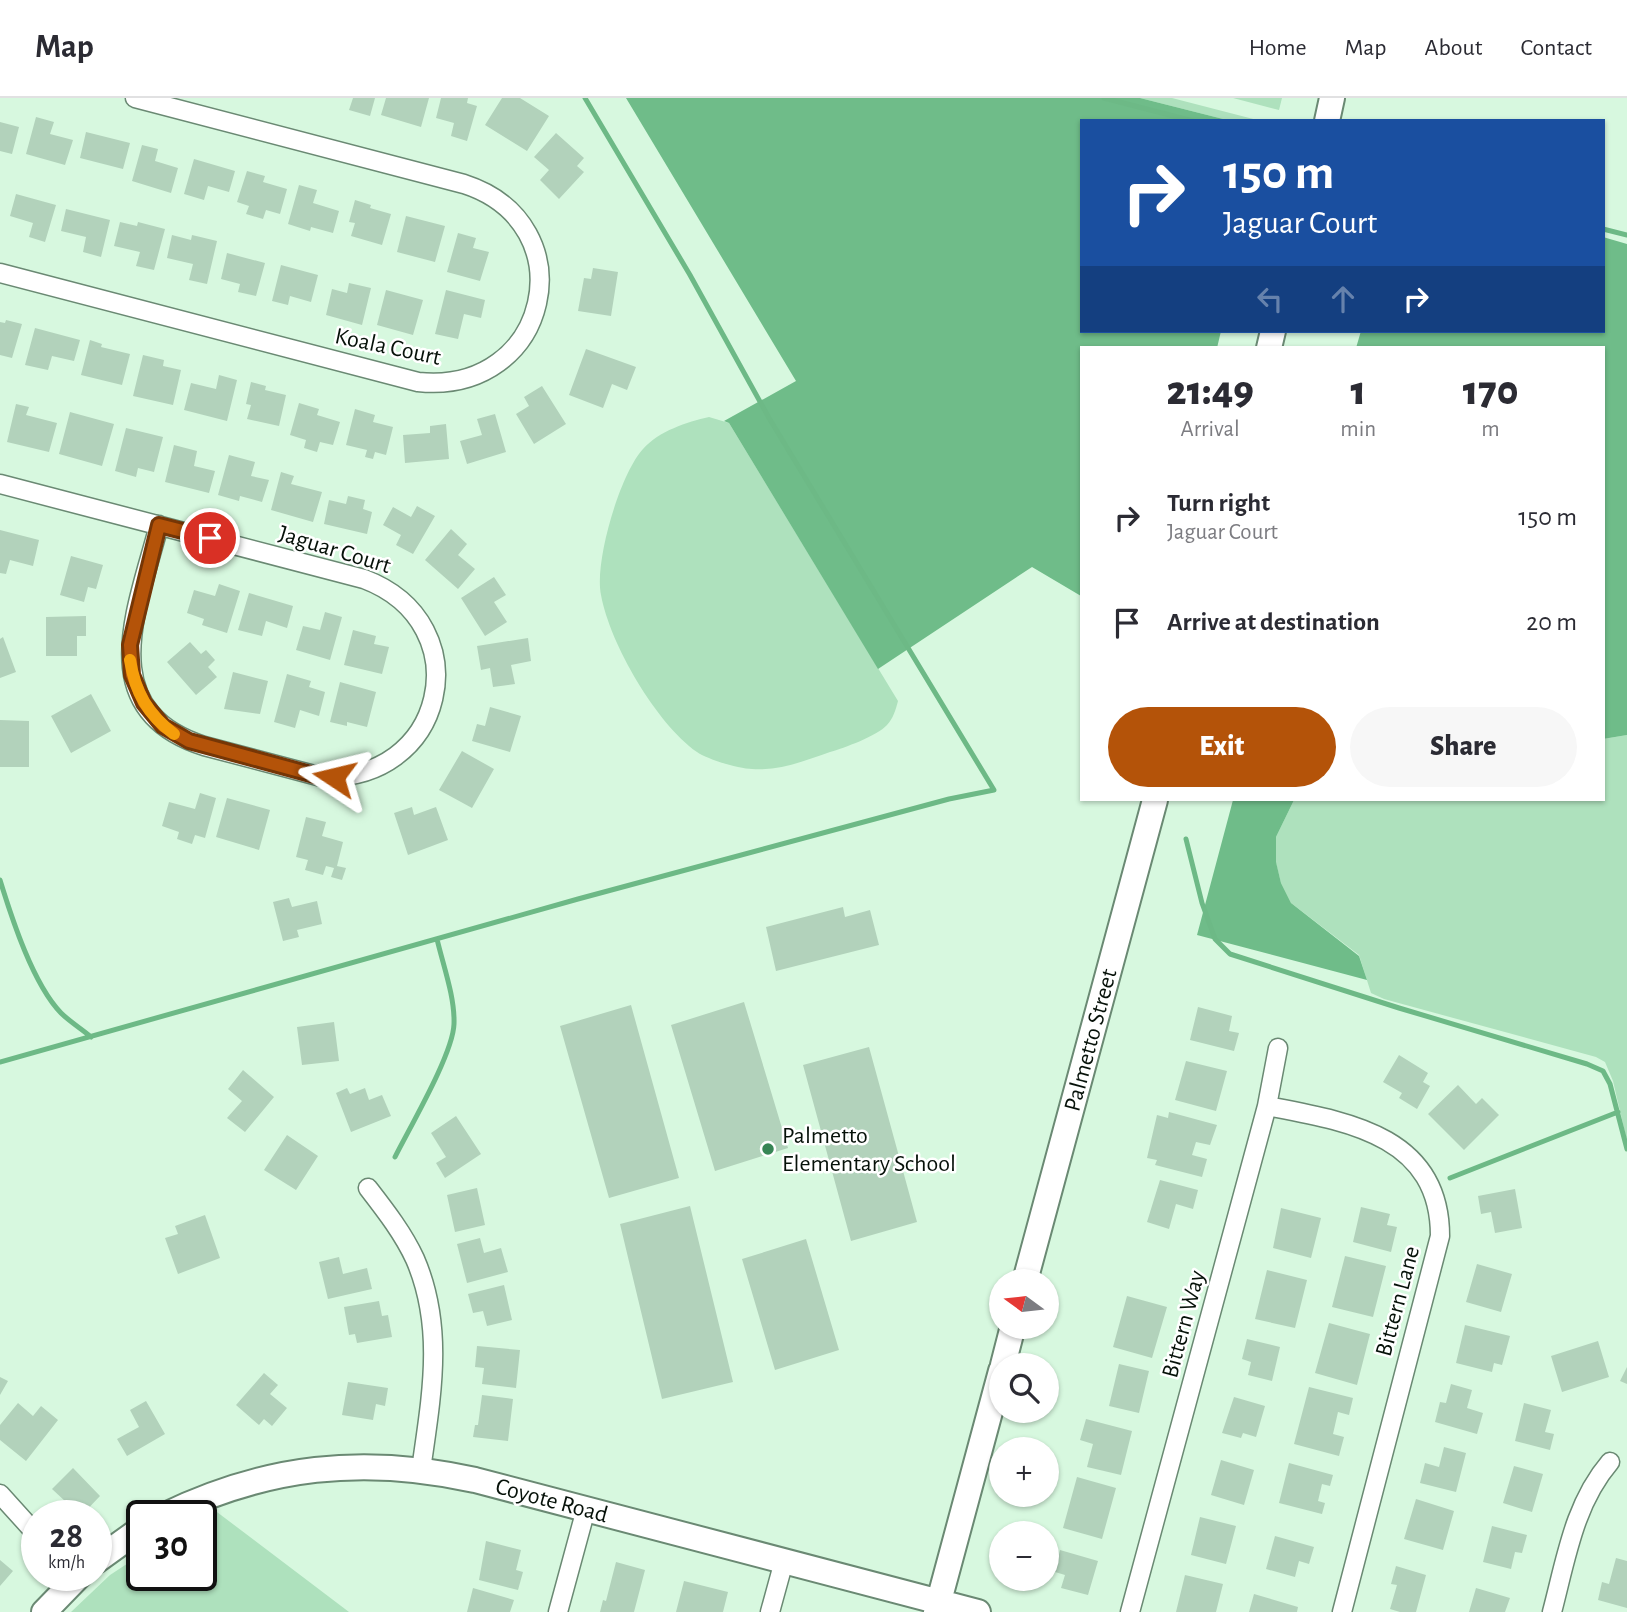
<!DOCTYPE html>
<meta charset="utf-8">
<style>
body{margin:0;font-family:"Alegreya Sans",sans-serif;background:#f7f7f7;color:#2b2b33;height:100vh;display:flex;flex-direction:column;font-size:26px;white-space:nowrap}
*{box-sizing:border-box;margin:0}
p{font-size:23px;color:#7c7c81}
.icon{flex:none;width:38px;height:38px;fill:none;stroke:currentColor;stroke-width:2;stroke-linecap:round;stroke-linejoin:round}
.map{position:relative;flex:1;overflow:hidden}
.details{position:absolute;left:1080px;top:248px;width:525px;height:455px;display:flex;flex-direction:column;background:#fff;border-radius:0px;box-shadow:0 2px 5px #0004}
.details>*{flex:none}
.top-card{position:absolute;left:1080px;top:21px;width:525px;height:214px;border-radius:0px;box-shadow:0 2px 5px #0004;background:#1a4fa0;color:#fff;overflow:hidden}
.needle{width:46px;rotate:285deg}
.fabs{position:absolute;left:989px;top:1171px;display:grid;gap:14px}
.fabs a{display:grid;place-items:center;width:70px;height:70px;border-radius:50%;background:#fff;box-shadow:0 2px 5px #0004;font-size:35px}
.speed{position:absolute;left:21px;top:1402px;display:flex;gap:14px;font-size:35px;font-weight:700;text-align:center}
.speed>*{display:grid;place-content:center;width:91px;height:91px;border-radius:50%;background:#fff;box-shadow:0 2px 5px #0004;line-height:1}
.speed small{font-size:18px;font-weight:400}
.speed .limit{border:4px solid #111;border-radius:10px;background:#fff;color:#111}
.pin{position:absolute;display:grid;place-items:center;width:60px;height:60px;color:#fff;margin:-30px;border:4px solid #fff;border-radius:50%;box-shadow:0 2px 7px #0007}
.me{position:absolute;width:77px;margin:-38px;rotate:280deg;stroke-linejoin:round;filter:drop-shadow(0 0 5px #0008)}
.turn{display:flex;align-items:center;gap:24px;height:147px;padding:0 28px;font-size:32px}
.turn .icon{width:91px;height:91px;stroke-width:2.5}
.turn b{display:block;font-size:49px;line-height:60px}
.lanes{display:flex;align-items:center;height:66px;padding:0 28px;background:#0003;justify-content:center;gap:35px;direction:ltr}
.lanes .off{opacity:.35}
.eta{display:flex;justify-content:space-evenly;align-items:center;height:119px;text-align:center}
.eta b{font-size:42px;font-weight:800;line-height:49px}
.cta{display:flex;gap:14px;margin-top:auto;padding:14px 28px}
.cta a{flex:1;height:80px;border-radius:42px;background:#b45309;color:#fff;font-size:28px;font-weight:800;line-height:80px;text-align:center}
.cta a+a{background:#f7f7f7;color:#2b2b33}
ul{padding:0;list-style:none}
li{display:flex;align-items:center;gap:21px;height:105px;padding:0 28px}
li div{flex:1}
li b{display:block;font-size:26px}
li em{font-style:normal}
header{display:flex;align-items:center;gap:42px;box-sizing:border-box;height:98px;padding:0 35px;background:#fff;border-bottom:2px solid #e1e1e2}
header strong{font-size:33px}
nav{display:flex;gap:38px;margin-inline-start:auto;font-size:24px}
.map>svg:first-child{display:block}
.green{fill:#aee1bd}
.forest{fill:#6fbc89}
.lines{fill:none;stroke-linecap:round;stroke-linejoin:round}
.stream{stroke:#6db986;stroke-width:5}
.building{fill:#b2d2bb}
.street-casing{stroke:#6a8973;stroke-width:21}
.secondary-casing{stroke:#6a8973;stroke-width:28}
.street{stroke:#fff;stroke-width:18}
.secondary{stroke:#fff;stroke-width:24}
.route-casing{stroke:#753606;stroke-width:18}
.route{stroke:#b45309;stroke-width:12}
.slow{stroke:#f59e0b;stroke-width:12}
.poi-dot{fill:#378555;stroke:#fff;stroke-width:2.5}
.labels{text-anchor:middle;stroke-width:5;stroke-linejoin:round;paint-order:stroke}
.street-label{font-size:24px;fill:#061109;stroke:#fff}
.poi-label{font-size:24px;fill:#061109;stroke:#fff;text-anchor:start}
</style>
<header>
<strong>Map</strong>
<nav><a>Home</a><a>Map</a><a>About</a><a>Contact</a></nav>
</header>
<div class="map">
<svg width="1627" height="1514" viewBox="0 0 1627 1514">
<rect width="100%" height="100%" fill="#d7f8df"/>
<path class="green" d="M1140,0H1172L1261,23H1231Z
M1233,0H1282L1279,12Z
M709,319L729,325L898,603C896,611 893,621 887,627C877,638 844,650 830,654C804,663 780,673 752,671C740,671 706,661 697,654C656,625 610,546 601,497C594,464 620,376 643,351C659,333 687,324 709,319Z
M1627,637V1043L1613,983L1605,964L1596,959L1384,901L1371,895L1359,857L1291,805L1281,785L1276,765V739L1294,702H1603V641Z
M213,1411L349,1514H71L110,1477L142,1456V1477H201V1418Z"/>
<path class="forest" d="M626,0H1140L1231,23H1082V233H1221L1217,250H1082L1081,498L1032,469L878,571L729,325L724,323L796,283Z
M1603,139L1627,146V637L1603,641V250H1356L1361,233H1603Z
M1233,702H1294L1276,739V764L1281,785L1291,805L1359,858L1367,882L1197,837Z"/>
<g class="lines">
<path class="stream" d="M1104,0L1193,23
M1603,131L1627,137
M1186,741L1202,805L1215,841L1230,856L1399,910L1587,966L1603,973L1610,986L1627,1051
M0,782C12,821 33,886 61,915C70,924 82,931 91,939
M0,964L578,801L949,701L994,692L769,320L690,177L585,0
M395,1059C410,1029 453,956 454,926C455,899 443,867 437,841
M1450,1080L1618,1014"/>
</g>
<path class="building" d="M353,0H375L370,18L349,12Z
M386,0H429L421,29L381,17Z
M441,0H468L467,5L477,8L467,43L451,38L454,25L436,20Z
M502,0H520L549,18L527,53L485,27Z
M36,19L54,24L50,36L73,42L65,67L26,56Z
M0,24L19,29L12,56L0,53Z
M86,34L130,45L123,71L80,60Z
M556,35L584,60L577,68L584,74L559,101L540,82L549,72L534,59Z
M142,47L158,51L155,63L178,70L171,95L132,83Z
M194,61L235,73L229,94L208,88L204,102L184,96Z
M247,73L265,78L263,84L287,91L280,116L266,112L263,121L246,116L249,108L237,104Z
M299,87L317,92L313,105L339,113L333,135L311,129L310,133L288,126Z
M16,96L56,107L45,144L29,139L33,125L10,118Z
M355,102L371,107L370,110L391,116L382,147L351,138L355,125L349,124Z
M66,111L110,122L101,159L83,154L86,139L61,133Z
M406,118L445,128L435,164L397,154Z
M120,124L137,128L138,124L165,131L154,172L136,168L140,154L114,148Z
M458,135L476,140L473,150L489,154L480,183L447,174Z
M172,137L191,142L192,137L217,143L207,186L189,182L193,166L167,160Z
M227,155L265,165L256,198L238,194L240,186L221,181Z
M281,167L318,177L311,204L290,198L288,207L272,203Z
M593,170L618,174L611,218L578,213L584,180L591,181Z
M349,185L371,190L362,227L326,217L332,191L347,195Z
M386,192L423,202L413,237L377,227Z
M446,192L485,202L481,220L464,216L458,241L435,236Z
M6,222L22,226L12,260L0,257V224L5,225Z
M35,230L80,242L74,263L52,258L48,272L25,267Z
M90,242L102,246L101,249L130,256L122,287L81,277Z
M586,251L636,269L627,292L612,286L603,310L569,297Z
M143,257L164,262L163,268L181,272L173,307L133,298Z
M219,277L237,282L227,323L184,312L191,285L216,291Z
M251,284L266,288L265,292L286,297L279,328L247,321L251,307L246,306Z
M542,288L566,326L534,346L516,316L529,308L524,299Z
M299,305L319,311L317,317L340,324L333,347L320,344L317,354L304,350L306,342L290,337Z
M16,306L29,309L26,317L57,325L49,354L7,344Z
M355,311L375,317L373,324L393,329L386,357L375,354L373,361L365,359L367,352L346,347Z
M70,314L114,326L102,368L59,356Z
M495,316L506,354L467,366L460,343L482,337L477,321Z
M446,326L449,361L405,365L403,337L430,335V328Z
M126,330L163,339L154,374L138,370L136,379L115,373Z
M174,347L197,353L194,368L215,373L209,395L165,384Z
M229,357L255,364L251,378L269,382L262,404L240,398L239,403L218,397Z
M281,374L294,378L291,386L322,394L313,424L271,412Z
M348,398L365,402L363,411L372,414L367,436L324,426L329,402L346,406Z
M417,408L435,418L413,456L396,447L401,437L383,427L393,409L411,419Z
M451,431L467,446L458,457L475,471L458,491L425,462Z
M0,432L39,442L33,468L10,462L6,476L0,475Z
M71,458L103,467L96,491L88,489L84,504L60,497Z
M494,479L506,497L494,504L507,524L485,538L461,500Z
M219,486L240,493L227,535L202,527L204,521L187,515L194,492L215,498Z
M249,495L293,508L287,530L266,523L262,538L238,532Z
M325,514L342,519L330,562L296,552L303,528L320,532Z
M86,518V538H77V558H46V519Z
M353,532L376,538L374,546L389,549L382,576L344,567Z
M3,539L16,574L0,580V541Z
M528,540L531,563L511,567L515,586L493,589L490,570L481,572L477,548Z
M190,544L201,556L206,552L215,562L208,569L217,579L196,597L167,564Z
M233,574L268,583L260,616L224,611Z
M287,576L311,583L309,589L325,594L319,618L300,612L295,630L274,624Z
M340,584L376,594L367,629L347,624V628L330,624Z
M91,596L111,633L71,655L51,618Z
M490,609L521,618L510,654L472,643L477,626L485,628Z
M0,622L29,623V669H0Z
M462,653L494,671L472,710L439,692Z
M200,695L216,700L205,740L195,737L192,746L177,741L179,734L162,728L169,704L195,711Z
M227,700L270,712L259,752L216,739Z
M412,709L414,717L436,709L448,742L408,757L394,715Z
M306,719L326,724L322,738L343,744L337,768L346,770L342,782L331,779L334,770L326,768L323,777L305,772L308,762L296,759Z
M289,800L292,809L317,803L322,826L297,832L299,839L283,843L273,804Z
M843,809L845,819L870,812L879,847L776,873L766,829Z
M744,904L788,1050L715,1073L671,927Z
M631,907L679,1080L609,1100L560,928Z
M1198,909L1232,918L1229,933L1239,935L1234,953L1190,942Z
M334,924L339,963L302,967L297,929Z
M869,949L917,1124L851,1143L803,967Z
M1399,957L1428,975L1423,984L1430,988L1417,1011L1399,1000L1402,995L1383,984Z
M1186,963L1227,973L1216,1013L1175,1002Z
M243,972L274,999L245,1034L227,1020L242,1003L228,991Z
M1458,987L1476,1006L1482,1000L1499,1017L1464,1052L1428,1016Z
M347,990L350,996L365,990L369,1002L382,997L391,1018L351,1034L336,995Z
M1169,1014L1217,1027L1210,1047L1196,1044L1192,1057L1207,1061L1202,1079L1155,1067L1157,1062L1147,1060L1157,1017L1168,1020Z
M456,1018L481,1056L445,1080L436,1065L446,1059L431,1035Z
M287,1037L318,1058L296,1092L264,1072Z
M1160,1082L1198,1092L1193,1111L1176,1106L1169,1131L1147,1124Z
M477,1090L485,1127L455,1134L447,1097Z
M1515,1091L1522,1130L1495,1135L1491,1114L1481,1116L1478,1098Z
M690,1108L733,1284L662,1301L620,1126Z
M1361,1109L1390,1116L1387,1127L1397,1129L1391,1154L1353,1144Z
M1281,1110L1321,1120L1311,1160L1273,1150Z
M205,1117L220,1160L178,1176L165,1140L178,1136L175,1128Z
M480,1140L484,1155L501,1150L508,1174L467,1185L457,1146Z
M806,1141L839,1252L775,1272L742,1161Z
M1345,1158L1386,1168L1373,1219L1332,1209Z
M339,1159L343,1176L367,1170L372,1191L328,1201L319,1164Z
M1477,1166L1512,1176L1501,1214L1466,1204Z
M1267,1172L1307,1182L1295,1230L1255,1221Z
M504,1187L512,1222L487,1228L483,1213L473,1215L468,1196Z
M1127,1198L1167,1209L1152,1260L1113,1249Z
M379,1203L382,1218L388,1217L392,1239L357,1245L355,1236L349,1237L344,1209Z
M1329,1225L1370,1236L1357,1287L1315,1275Z
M1465,1227L1510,1238L1502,1267L1494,1265L1492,1274L1456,1265Z
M1247,1241L1280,1249L1272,1283L1248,1277L1251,1264L1242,1261Z
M1598,1243L1609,1279L1562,1294L1551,1258Z
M477,1248L520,1252L516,1290L482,1286L484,1270L475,1269Z
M1119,1266L1149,1273L1139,1315L1109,1308Z
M1627,1269V1286L1620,1283Z
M264,1275L278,1287L270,1296L287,1310L272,1328L264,1321L259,1327L236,1307Z
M0,1279L8,1283L0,1297Z
M348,1284L388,1290L385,1308L376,1306L373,1322L342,1317Z
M1451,1286L1472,1292L1467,1310L1483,1315L1477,1336L1435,1324L1440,1304L1446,1305Z
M1309,1289L1353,1300L1349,1317L1338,1314L1333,1336L1344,1339L1339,1358L1294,1346Z
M482,1297L513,1301L508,1343L473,1339L475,1327H478Z
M1234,1299L1265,1308L1256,1339L1243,1335L1241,1340L1222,1335Z
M146,1303L165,1336L127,1358L117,1341L139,1329L130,1312Z
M18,1305L33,1318L41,1308L58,1322L26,1363L0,1342V1327Z
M1524,1305L1551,1312L1545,1334L1554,1336L1550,1352L1515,1343Z
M1086,1321L1132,1333L1121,1377L1087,1369L1093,1346L1080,1342Z
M1444,1349L1466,1355L1456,1394L1420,1385L1425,1365L1439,1369Z
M1221,1362L1254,1372L1244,1407L1211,1397Z
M1289,1365L1333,1377L1330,1388L1322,1386L1318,1403L1325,1405L1322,1416L1279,1405Z
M1514,1368L1543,1376L1532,1414L1503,1405Z
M73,1370L100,1398L81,1418L52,1391Z
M1077,1379L1116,1390L1102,1441L1063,1430Z
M1416,1401L1454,1413L1443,1452L1404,1441Z
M1200,1419L1236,1428L1226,1466L1191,1457Z
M1492,1428L1527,1437L1522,1455L1515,1454L1511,1471L1483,1464Z
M1275,1438L1314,1449L1309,1466L1299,1463L1295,1479L1266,1471Z
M486,1443L521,1452L516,1472L523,1474L518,1492L479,1482Z
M1060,1452L1098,1463L1088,1497L1061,1490L1065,1477L1055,1474Z
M1616,1460L1627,1463V1510L1598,1502L1602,1484L1609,1486Z
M0,1462L13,1473L0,1488Z
M616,1464L645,1472L634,1514H600L603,1502L606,1503Z
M1396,1468L1426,1477L1416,1514H1400L1390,1511L1397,1487L1391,1486Z
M1185,1477L1223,1486L1216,1514H1176Z
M684,1483L728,1494L723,1514H676Z
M473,1490L514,1502L510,1514H467Z
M1476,1490L1510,1500L1505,1514H1469Z
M1254,1496L1298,1509L1297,1514H1249Z"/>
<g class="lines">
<g class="street-casing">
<path id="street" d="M0,175L418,284C550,298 588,126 464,86L135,0
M0,386L364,481C483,526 445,689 318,678L204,648C91,612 138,509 159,427
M1267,1008C1346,1023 1440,1037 1440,1138L1342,1514
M368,1090C385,1112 403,1135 415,1161C445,1230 431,1300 421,1372
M0,1396L37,1437
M558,1514L586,1411
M770,1514L784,1463
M1130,1514L1267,1008L1278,950
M1552,1514C1566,1461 1574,1406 1610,1364"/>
</g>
<g class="secondary-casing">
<path id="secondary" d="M1327,23L1332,0
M1269,250L1273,233
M1025,1183L1155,702
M1003,1267L1013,1228
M163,1418C266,1368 363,1357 475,1382L978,1514
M96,1463L142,1430
M44,1514L80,1477
M936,1514L1001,1273"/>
</g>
<use href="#street" class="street"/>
<use href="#secondary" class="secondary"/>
</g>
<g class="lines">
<g class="route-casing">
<path id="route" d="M210,440L159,427L130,547L132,577L144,605L163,628L189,643L318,678L334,679"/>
</g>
<use href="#route" class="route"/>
<path class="slow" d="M130,562C135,594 148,617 174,636"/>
</g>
<circle class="poi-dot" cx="768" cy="1051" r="7"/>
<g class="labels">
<g class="street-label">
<text transform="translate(388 248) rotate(12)" y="8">Koala Court</text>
<text transform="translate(335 451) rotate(17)" y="8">Jaguar Court</text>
<text transform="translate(1090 942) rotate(-75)" y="8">Palmetto Street</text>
<text transform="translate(1397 1203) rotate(-75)" y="8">Bittern Lane</text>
<text transform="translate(1183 1226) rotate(-75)" y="8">Bittern Way</text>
<text transform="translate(552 1402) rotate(15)" y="8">Coyote Road</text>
</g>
<g class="poi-label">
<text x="782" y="1045">Palmetto<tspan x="782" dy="28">Elementary School</tspan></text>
</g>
</g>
</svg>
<div class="fabs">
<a><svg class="needle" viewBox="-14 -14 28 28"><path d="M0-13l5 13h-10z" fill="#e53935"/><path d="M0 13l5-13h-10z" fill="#7c7c81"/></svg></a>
<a><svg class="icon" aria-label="search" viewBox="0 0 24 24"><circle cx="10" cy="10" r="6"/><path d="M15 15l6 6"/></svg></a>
<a>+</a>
<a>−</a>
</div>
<div class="speed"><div>28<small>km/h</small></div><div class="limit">30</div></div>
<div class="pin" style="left:210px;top:440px;background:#d93025"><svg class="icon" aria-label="arrive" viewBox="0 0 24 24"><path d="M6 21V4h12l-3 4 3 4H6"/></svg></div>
<svg class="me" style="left:334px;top:679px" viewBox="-20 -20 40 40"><path d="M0-17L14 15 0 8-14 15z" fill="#b45309" stroke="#fff" stroke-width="4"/></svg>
<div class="top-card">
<div class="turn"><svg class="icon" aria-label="right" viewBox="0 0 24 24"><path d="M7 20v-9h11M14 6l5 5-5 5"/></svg><div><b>150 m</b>Jaguar Court</div></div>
<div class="lanes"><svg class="icon off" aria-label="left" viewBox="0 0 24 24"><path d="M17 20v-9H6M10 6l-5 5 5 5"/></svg><svg class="icon off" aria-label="ahead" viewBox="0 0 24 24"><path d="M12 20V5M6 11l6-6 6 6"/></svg><svg class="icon" aria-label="right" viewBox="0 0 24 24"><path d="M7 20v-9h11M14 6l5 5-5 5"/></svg></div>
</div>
<section class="details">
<div class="eta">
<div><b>21:49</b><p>Arrival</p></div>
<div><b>1</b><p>min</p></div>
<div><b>170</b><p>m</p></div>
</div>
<ul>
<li><svg class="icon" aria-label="right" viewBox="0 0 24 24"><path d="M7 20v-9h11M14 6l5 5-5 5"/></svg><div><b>Turn right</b><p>Jaguar Court</p></div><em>150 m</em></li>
<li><svg class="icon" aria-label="arrive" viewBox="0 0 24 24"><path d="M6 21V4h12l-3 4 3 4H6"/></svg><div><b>Arrive at destination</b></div><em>20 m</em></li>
</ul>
<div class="cta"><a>Exit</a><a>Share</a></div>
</section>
</div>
